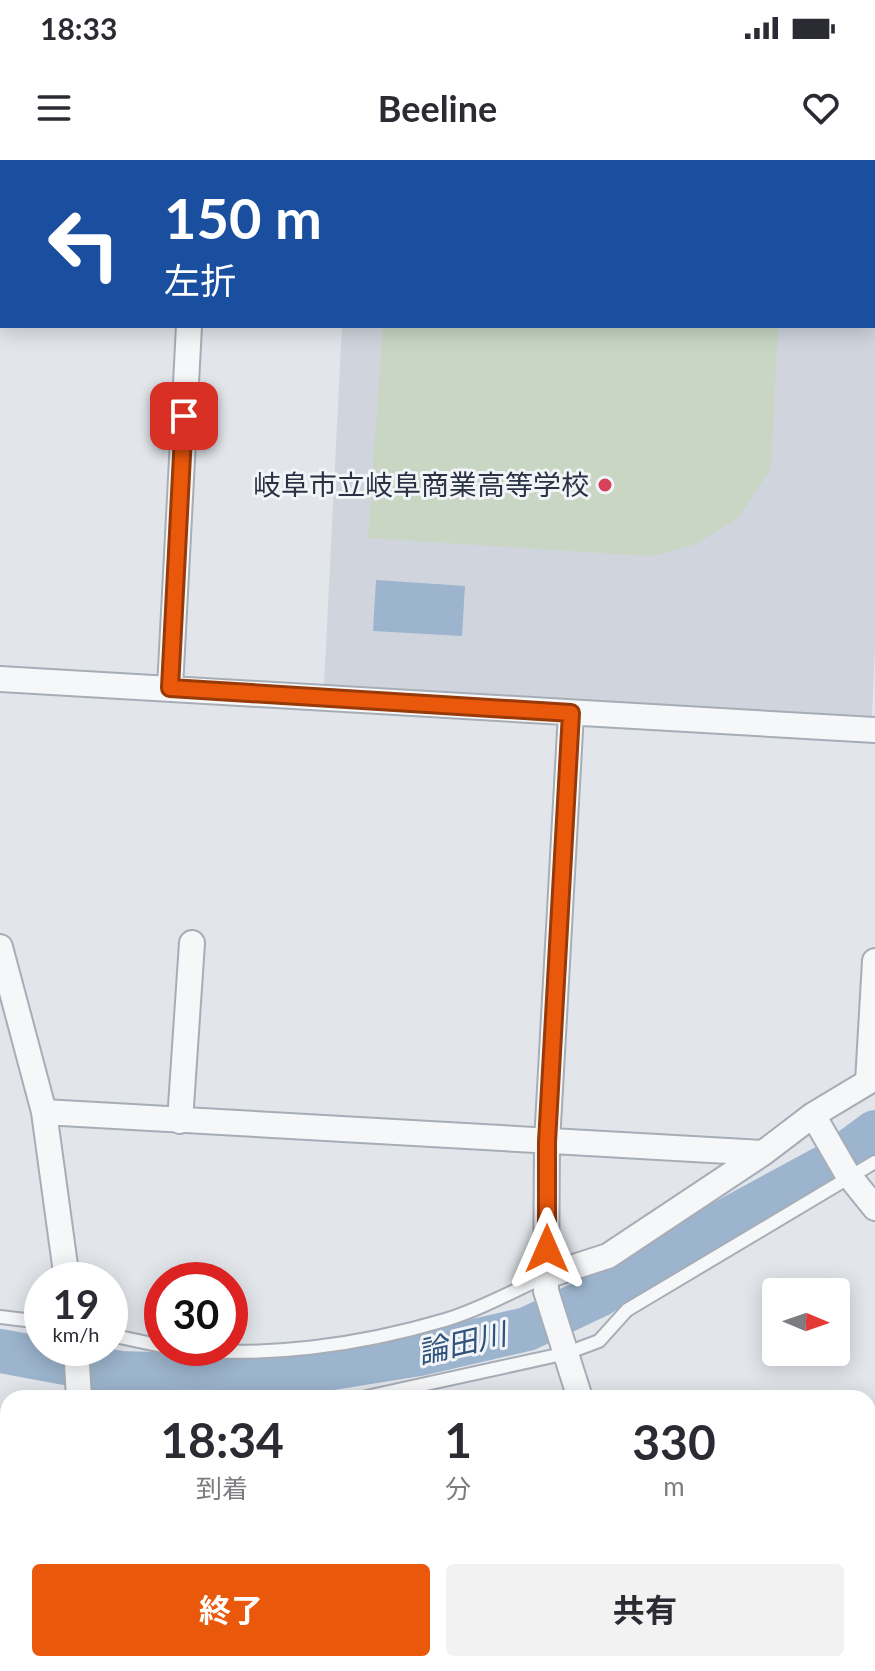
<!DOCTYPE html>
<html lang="ja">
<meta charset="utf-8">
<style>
body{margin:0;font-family:Lato,"Noto Sans JP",sans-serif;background:#f2f2f3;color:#2b2b33;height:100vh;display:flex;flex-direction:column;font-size:30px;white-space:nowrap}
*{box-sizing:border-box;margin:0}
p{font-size:26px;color:#7c7c81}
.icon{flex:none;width:44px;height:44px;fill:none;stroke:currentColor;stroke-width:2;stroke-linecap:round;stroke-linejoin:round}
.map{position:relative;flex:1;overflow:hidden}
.sheet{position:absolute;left:0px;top:1230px;width:876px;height:282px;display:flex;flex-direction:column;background:#fff;border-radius:24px 24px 0 0;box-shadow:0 4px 20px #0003}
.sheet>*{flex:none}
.guide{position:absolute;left:0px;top:0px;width:876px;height:168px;box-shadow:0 4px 20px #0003;background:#1a4fa0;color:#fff;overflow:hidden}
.needle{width:52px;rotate:92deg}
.buttons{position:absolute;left:762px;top:1118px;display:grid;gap:16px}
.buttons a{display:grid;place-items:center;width:88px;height:88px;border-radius:8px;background:#fff;box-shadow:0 4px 20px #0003;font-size:40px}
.speed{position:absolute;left:24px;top:1102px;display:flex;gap:16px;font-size:40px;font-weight:700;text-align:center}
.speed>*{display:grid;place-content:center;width:104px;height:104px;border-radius:50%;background:#fff;box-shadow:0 4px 20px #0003;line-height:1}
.speed small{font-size:20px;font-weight:400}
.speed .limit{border:12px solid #d22;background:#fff;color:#111}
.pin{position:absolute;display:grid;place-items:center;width:68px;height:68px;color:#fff;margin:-34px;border-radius:16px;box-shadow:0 4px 12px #0006}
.me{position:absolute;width:88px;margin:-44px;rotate:0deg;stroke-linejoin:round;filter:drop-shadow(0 0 6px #0008)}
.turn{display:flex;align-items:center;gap:28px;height:168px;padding:0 32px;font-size:36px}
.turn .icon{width:104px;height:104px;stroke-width:2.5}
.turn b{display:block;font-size:56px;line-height:68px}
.eta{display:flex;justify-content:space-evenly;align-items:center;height:136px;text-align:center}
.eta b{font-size:48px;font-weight:700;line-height:56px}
.primary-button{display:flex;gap:16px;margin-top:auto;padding:16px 32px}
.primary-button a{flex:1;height:92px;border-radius:8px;background:#ea580c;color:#fff;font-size:32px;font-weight:700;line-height:92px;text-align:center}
.primary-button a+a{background:#f2f2f3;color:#2b2b33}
.status{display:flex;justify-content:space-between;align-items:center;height:56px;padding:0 40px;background:#fff;direction:ltr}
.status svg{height:22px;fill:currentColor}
header{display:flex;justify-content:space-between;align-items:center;height:104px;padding:0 32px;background:#fff;font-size:36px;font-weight:700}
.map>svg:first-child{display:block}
.built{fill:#d0d5dd}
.green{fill:#c8d6c3}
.water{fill:#9cb4cd}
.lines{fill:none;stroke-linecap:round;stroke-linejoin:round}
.river{stroke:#9cb4cd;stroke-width:44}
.service-casing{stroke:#a7adb6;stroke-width:16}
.minor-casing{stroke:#a7adb6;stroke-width:28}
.service{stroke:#f5f7f9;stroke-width:12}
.minor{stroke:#f5f7f9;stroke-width:24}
.rail{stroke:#7b8596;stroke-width:6;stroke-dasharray:4 8;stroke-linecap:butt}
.route-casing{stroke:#983908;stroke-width:20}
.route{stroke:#ea580c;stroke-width:14}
.poi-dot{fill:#d5425a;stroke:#f2f5f8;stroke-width:3}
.labels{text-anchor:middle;stroke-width:6;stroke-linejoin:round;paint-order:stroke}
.poi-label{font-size:28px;fill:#293344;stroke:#f2f5f8;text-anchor:end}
.water-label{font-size:30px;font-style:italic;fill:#31537b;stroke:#f2f5f8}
</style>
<div class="status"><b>18:33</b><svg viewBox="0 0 49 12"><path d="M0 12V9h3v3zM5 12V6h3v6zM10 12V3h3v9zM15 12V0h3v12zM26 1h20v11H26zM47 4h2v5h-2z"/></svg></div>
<header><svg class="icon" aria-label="menu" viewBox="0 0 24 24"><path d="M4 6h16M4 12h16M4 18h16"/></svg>Beeline<svg class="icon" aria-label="heart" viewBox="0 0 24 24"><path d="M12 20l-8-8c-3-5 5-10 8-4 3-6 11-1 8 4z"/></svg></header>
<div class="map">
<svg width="875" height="1511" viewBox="0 0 875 1511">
<rect width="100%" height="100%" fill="#e2e6eb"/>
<path class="built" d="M351,0H875V485L872,558L324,526L342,166H874V2Z"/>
<path class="green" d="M383,166H778L771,308L739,357L696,384L651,396L368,378Z"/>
<path class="water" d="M376,420L465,426L462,476L373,471Z"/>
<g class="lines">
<path class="river" d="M0,1191L120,1213L276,1217L419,1194L527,1169L599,1135L648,1103L836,1001L875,972"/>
<g class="service-casing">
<path id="service" d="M0,1157L42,1162
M110,1175L162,1186
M177,1188C263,1199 361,1185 445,1160C479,1150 513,1131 546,1116
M362,1238L567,1193L599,1181L627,1150L875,1002
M294,1504V1511"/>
</g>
<g class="minor-casing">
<path id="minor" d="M197,2L198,0
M0,519L875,570
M170,528L189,166
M571,553L547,982L546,1131L580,1238
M0,787L44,952L67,1120
M875,801L868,922L813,955L846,1012L875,1048
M44,952L763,993L813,955
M180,961L192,783
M546,1116L608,1096L763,993
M76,1188L79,1238
M868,1415L875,1402
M110,1504V1511
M569,1511L570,1504
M845,1511L846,1504"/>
</g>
<use href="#service" class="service"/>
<use href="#minor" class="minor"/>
<path class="rail" d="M0,1268L8,1297
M0,1403L8,1432
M28,1504L30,1511
M64,1504L65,1511"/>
</g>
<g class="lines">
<g class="route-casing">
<path id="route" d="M184,256L170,528L571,553L547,982V1089"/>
</g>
<use href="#route" class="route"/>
</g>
<circle class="poi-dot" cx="605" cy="325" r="8"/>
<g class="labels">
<g class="poi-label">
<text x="589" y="335">岐阜市立岐阜商業高等学校</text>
</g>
<g class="water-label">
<text transform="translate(462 1184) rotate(-13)" y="10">論田川</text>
</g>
</g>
</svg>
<div class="buttons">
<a><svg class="needle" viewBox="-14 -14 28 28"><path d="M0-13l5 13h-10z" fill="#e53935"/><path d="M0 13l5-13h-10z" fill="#7c7c81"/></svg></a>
</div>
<div class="speed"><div>19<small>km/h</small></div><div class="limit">30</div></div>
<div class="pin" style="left:184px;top:256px;background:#d93025"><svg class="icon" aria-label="arrive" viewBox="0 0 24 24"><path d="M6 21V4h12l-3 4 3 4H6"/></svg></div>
<svg class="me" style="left:547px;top:1089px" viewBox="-20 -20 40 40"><path d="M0-17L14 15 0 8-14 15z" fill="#ea580c" stroke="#fff" stroke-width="4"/></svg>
<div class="guide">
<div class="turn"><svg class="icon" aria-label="left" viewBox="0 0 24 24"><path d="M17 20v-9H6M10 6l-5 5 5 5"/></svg><div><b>150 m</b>左折</div></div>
</div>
<section class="sheet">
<div class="eta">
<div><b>18:34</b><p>到着</p></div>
<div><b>1</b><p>分</p></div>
<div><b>330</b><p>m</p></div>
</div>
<div class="primary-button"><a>終了</a><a>共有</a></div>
</section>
</div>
